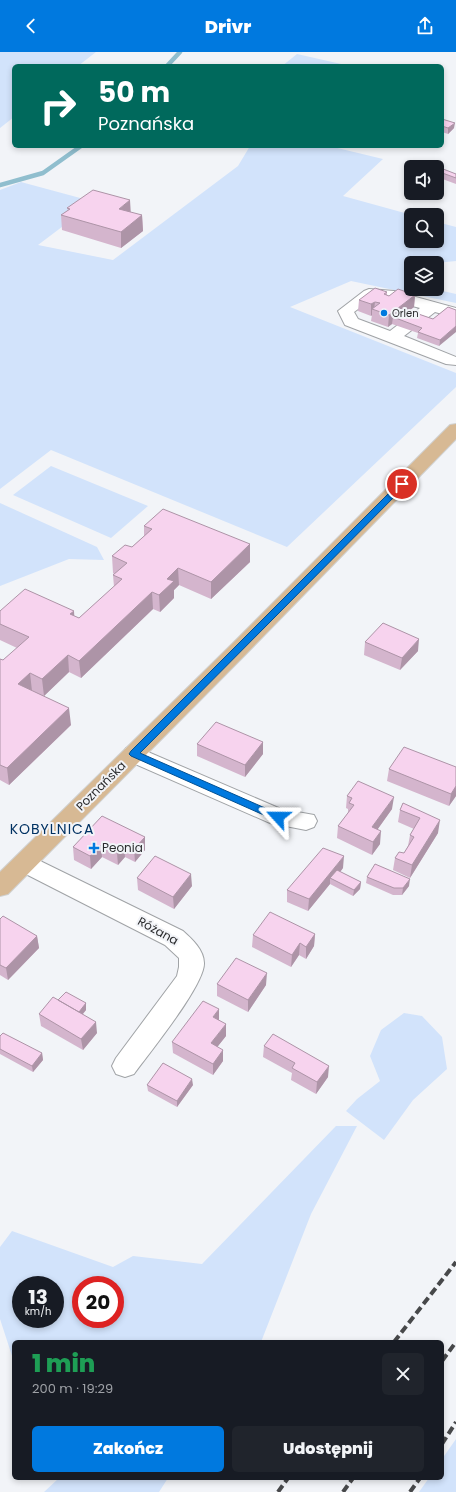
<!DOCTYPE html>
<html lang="pl">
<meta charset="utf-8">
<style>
body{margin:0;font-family:Poppins,sans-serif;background:#20242c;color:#f1f3f6;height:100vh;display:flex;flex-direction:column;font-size:15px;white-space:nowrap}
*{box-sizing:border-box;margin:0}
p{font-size:13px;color:#9ea1a6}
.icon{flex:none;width:22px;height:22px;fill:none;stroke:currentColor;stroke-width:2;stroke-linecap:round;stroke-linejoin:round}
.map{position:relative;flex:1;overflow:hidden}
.side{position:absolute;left:12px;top:1288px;width:432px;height:140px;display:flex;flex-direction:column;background:#171b24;border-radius:6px;box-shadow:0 2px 6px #0003}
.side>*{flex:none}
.top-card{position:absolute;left:12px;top:12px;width:432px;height:84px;border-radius:6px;box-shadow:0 2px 6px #0003;background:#00695c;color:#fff;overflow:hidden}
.fabs{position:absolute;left:404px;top:108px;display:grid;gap:8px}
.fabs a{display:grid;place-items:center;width:40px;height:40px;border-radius:6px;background:#171b24;box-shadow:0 2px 6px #0003;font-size:20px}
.speed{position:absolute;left:12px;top:1224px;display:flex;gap:8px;font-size:20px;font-weight:700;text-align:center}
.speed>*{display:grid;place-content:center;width:52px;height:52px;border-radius:50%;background:#171b24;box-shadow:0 2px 6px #0003;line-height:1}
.speed small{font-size:10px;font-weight:400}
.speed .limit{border:6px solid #d22;background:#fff;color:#111}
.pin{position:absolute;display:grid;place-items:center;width:34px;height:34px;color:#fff;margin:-17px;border:2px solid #fff;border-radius:50%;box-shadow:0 1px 4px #0007}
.me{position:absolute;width:44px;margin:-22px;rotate:294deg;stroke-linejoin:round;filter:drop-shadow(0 0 3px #0008)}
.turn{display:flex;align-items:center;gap:14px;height:84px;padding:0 20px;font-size:18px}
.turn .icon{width:52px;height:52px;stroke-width:2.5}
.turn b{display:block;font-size:28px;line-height:34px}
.round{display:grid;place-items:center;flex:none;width:42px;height:42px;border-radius:6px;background:#20242c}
.overview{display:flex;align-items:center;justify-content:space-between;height:68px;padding:0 20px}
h1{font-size:24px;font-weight:800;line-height:30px;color:#1e9e55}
.primary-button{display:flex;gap:8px;margin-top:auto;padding:8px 20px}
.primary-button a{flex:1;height:46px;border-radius:6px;background:#0079df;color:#fff;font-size:16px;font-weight:800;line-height:46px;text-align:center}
.primary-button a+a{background:#20242c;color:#f1f3f6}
header{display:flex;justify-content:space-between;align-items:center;height:52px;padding:0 20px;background:#0079df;color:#fff;font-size:18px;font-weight:800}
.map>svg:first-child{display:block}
.green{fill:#d2e3fb;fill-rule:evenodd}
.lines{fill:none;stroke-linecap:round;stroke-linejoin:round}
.stream{stroke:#90bece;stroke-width:4.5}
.minor-casing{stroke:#a0a3a6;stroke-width:2}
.major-casing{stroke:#d0d1d1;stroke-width:2}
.minor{fill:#fff;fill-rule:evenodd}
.major{fill:#d7b994;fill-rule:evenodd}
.rail{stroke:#47484a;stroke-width:4;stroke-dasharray:8 4;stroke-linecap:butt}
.wall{fill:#d4b5cd}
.shaded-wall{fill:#ad94a7}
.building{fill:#f7d3ee;stroke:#ad94a7}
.route{fill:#0079df;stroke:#004f91}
.poi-dot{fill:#0079df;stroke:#f2f4f8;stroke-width:1.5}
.labels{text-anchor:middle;stroke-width:4;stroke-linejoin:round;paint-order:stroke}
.far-poi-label{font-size:10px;fill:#2b2c2e;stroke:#f2f4f8;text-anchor:start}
.street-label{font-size:12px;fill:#2b2c2e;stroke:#f2f4f8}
.poi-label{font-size:12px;fill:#2b2c2e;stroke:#f2f4f8;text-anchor:start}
.quarter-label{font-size:14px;letter-spacing:1px;fill:#003162;stroke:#f2f4f8}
</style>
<header><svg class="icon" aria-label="back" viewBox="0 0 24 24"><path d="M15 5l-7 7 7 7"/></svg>Drivr<svg class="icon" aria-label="share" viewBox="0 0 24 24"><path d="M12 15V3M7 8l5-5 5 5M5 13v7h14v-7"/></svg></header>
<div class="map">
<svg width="456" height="1440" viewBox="0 0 456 1440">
<rect width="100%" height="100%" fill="#f2f4f8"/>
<path class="green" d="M0,0H96L78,14H14V65L0,76Z
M297,2L350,14H282Z
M250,94H329L383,107L343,144L412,163L411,189H437V170L456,175V209L436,211H411V237H434L456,242V251L351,229L290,255L456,321V335L287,495L51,398L0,437V138L21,130L95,150L38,193L113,208L238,114Z
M51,414L148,454L111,486L13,443Z
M0,451L97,495L104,508L69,507L0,534Z
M404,961L422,964L442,985L447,1017L413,1048L384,1088L346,1059L357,1047L380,1029L370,1004L381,978Z
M336,1074H357L311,1162L261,1290H14V1310L0,1267V1195L12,1179L113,1215L133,1204L202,1212ZM21,1233H55V1267H21ZM81,1233H115V1267H81Z
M456,1387V1440H419L429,1426H442V1407Z
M59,1426H168L159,1440H44Z"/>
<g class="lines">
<path class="stream" d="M167,14L180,0
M0,133L43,121L81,94"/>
<g class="minor-casing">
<path id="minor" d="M369,237L394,239L456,256V266L435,260L404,284L456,305V313L446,312L345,273L338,259L364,239ZM372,247L393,249L420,256L390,279L358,267L354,260Z
M134,694L281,757L314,763L317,769L314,775L306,778L270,771L126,708L123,702L126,696Z
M24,802L32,805L183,879C192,887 204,898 204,911C205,933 149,1001 134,1022L125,1025L116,1022L112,1014L116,1006L177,924L179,915V906L165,893L16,817L12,811L16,805Z"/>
</g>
<g class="major-casing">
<path id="major" d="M456,372V387L247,601L8,842L0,844V820L233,591L450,373Z"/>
</g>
<use href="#minor" class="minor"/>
<use href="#major" class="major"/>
<path class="rail" d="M394,1290L456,1210
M442,1309L456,1290
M442,1392L456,1370
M278,1440L288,1426
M343,1440L353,1426
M410,1440L420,1426"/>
</g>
<path class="wall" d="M442,67L454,76L448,82L442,80Z
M437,116L456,122V132L437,125Z
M67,156L142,163L143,179L121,196L62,178L61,163L68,158Z
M387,240V243L389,244L415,243L414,255L409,259L433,267L448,255L439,294L417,286L418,281L392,272L388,275L371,269L372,263L371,264L358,259L359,248Z
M144,474L250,510L211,547L179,533L174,538V546L160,560L153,557L81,626L69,620L44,644L71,673L9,733L0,728V607L3,608L17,596L0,588V559H74V564L79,566L114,535L113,523L114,522L113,521L112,504L132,495L144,484Z
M365,590L418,599L400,618L364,603Z
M263,690V702L245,725L197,704V692Z
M456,715V744L449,754L387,729L389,717Z
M347,744L392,757L377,778L380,792L372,803L337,786L338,774L348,761V757L346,756Z
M403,751L438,781L410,826L393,818L395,806L404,801L408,794L410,783L414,777L398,770L400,758Z
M145,785V798L135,810L125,805L118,813L102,805L91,817L74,808L73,795Z
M343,816L340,820L361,830L360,837L353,844L330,832L308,859L287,850V838Z
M367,825L409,834L402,843H393L366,831Z
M137,826L192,834L174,857L138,838Z
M0,867L37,884L39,896L8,928L0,923Z
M315,882L314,894L306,907L299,903L291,915L252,895L253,883Z
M217,932L266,933L248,960L217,944Z
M58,948L86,951V958L83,962L97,981L83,998L41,974L39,962Z
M0,984L42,1001L43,1008L33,1020L0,1002Z
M226,984L217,995L223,1009L213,1023L173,1001L172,990Z
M264,994L328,1025L316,1042L291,1028L292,1021L263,1005Z
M147,1033H193L177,1055L148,1039Z"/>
<path class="shaded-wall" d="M455,71L454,76L448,82V76Z
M130,148L131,164L119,157Z
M142,163L143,179L121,196V180Z
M415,243L414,255L398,267L393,265L392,272L388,275L389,263Z
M375,250L374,258L372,257V263L371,264V252Z
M456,274V280L439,294L440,288Z
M250,492V510L211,547V530Z
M178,516L179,533L174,538V546L160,560L159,543L167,527Z
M152,540L153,557L81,626L79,609Z
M74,559L75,576L70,562Z
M419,587L418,599L400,618L402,606Z
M68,603L69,620L44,644L42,627Z
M30,621L32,639L18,632Z
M69,656L71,673L9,733L7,716Z
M263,690V702L245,725V713Z
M456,734V744L449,754L451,742Z
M394,745L392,757L370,788L372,775Z
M440,768L438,781L410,826L412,813Z
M381,779L380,792L372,803L373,790Z
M145,785V798L135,810L134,797Z
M124,792L125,805L118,813L117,801Z
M101,793L102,805L91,817L90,804Z
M344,804L343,816L334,828L330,826V832L308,859L309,847Z
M191,822L192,834L174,857L173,845Z
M410,827L409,834L402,843L403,836Z
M361,830L360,837L353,844L354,838Z
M315,882L314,894L306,907V895Z
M37,884L39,896L8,928L6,916Z
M300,891L299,903L291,915L292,903Z
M267,921L266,933L248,960V948Z
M86,951V958L76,970V963Z
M219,957V969L213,965Z
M96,970L97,981L83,998L81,987Z
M226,972V984L211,1003V991Z
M223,998V1009L213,1023V1012Z
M42,1001L43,1008L33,1020L32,1014Z
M329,1014L328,1025L316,1042L317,1030Z
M192,1027L193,1033L177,1055V1049Z"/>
<path class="building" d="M442,67L455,71L448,76L442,74Z
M438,115L456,122V126L437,119V116Z
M93,138L130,148L119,157L142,163L121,180L61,163L70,157L67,156Z
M375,236L387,240L384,242L389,244L398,237L415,243L389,263L372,257L380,251L375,250L371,252L359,248Z
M448,255L456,258V274L440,288L418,280L422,276L393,265L404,257L433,267Z
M163,457L250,492L211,530L178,516L167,527L174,529L159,543L152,540L79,609L68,603L42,627L30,621L18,632L69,656L7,716L0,713V607L3,608L29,585L0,572V559L25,537L74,559L70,562L79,566L122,527L113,523L127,511L112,504L125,493L132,495L152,477L144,474Z
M383,571L419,587L402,606L365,590Z
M216,670L263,690L245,713L197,692Z
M404,695L456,715V734L451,742L389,717Z
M358,729L394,745L372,775L381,779L373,790L338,774L354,753L349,751L352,746L347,744Z
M403,751L440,768L412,813L395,806L399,800L404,801L414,785L410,783L420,766L400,758Z
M102,764L145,785L134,797L124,792L117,801L101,793L90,804L73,795Z
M323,796L344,804L309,847L287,838Z
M155,804L191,822L173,845L137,826Z
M375,812L410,827L403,836H394L367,825Z
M337,818L361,830L354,838L330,826Z
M270,860L315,882L306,895L300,891L292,903L253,883Z
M3,864L37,884L6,916L0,913V867Z
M236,906L267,921L248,948L217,932Z
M66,940L86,951L79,960L58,948Z
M53,945L96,970L81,987L39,962Z
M203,949L219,957L213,965L226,972L211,991L223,998L213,1012L172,990Z
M3,981L42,1001L32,1014L0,997V984Z
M273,982L329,1014L317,1030L292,1016L295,1011L264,994Z
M163,1011L192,1027L177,1049L147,1033Z"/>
<path class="route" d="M402,430L405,431V434L140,701L281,763L283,765L281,768H275L131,704L129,702L131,699L399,431Z"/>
<g class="poi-dot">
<circle cx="384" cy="261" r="4"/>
<path d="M92 790h4v4h4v4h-4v4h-4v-4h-4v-4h4z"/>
</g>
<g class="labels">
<g class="far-poi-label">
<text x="392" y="265">Orlen</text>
</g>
<g class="street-label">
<text transform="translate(101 734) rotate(-45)" y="4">Poznańska</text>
<text transform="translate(158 879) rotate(29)" y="4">Różana</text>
</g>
<g class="poi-label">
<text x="102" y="800">Peonia</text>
</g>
<g class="quarter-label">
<text x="52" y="782">KOBYLNICA</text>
</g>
</g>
</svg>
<div class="fabs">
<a><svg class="icon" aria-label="sound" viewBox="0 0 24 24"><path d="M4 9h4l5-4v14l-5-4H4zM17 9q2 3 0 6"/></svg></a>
<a><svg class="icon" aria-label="search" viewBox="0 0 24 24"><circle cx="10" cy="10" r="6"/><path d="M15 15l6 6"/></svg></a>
<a><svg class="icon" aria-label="layers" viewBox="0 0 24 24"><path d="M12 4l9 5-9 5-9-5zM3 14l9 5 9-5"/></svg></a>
</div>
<div class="speed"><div>13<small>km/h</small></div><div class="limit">20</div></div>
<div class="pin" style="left:402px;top:432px;background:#d93025"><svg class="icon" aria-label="arrive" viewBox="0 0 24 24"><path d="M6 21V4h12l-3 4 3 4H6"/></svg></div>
<svg class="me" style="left:278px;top:765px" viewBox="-20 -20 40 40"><path d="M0-17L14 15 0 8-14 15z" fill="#0079df" stroke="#fff" stroke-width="4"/></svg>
<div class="top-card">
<div class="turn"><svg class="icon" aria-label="right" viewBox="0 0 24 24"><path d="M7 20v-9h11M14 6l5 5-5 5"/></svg><div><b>50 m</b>Poznańska</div></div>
</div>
<section class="side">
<div class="overview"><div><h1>1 min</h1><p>200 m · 19:29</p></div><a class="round"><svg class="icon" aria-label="close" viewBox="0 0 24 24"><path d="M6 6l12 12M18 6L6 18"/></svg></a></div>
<div class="primary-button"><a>Zakończ</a><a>Udostępnij</a></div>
</section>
</div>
